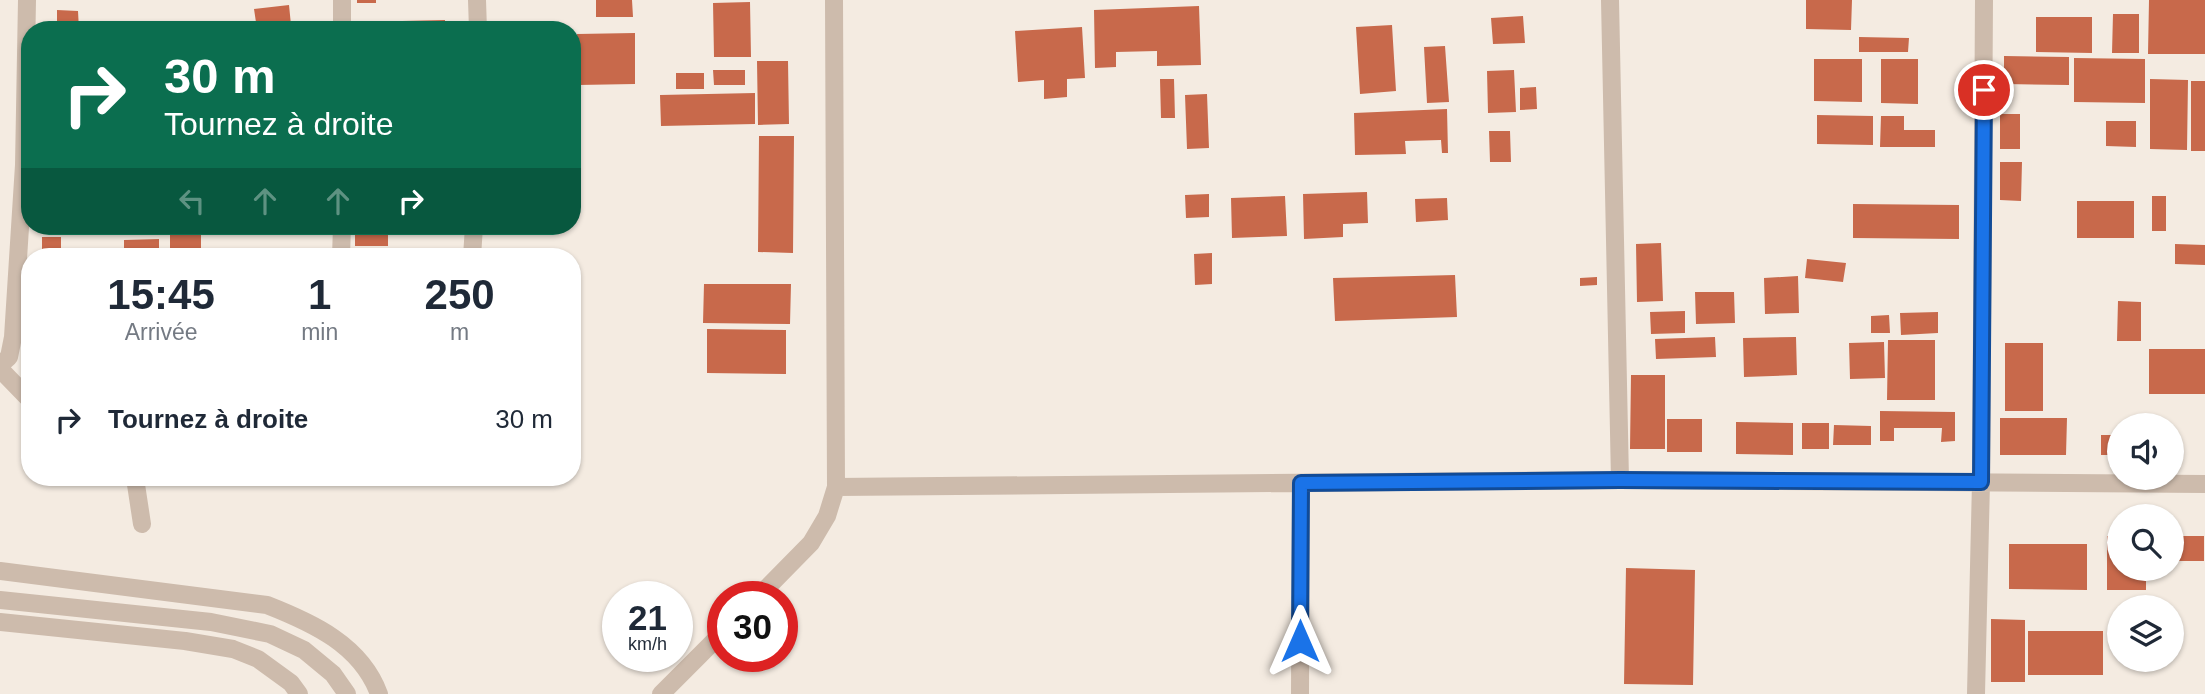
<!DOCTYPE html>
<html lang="fr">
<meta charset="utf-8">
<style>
body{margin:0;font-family:Arial,sans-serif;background:#f6f6f7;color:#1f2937;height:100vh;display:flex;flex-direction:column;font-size:26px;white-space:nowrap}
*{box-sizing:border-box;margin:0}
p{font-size:23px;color:#747a83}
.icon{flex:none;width:38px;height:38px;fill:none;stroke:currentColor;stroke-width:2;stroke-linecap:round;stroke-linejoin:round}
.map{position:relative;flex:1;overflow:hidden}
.panel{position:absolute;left:21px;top:248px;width:560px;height:238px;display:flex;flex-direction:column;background:#fff;border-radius:28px;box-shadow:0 2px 5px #0004}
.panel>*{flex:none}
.top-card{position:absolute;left:21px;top:21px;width:560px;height:214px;border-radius:28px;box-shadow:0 2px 5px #0004;background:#0b6e4f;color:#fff;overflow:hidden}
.tools{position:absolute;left:2107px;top:413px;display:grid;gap:14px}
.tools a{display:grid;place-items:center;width:77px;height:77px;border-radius:50%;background:#fff;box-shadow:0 2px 5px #0004;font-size:35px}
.speed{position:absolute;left:602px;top:581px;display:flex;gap:14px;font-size:35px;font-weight:700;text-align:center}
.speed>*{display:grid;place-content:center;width:91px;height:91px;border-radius:50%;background:#fff;box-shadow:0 2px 5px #0004;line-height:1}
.speed small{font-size:18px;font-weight:400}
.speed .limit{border:10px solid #d22;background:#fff;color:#111}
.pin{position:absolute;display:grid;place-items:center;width:60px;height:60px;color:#fff;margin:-30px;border:4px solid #fff;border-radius:50%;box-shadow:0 2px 7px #0007}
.me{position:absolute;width:77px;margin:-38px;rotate:0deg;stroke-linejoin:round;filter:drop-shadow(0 0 5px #0008)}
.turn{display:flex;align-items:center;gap:24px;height:147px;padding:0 28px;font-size:32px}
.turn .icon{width:91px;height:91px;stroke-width:2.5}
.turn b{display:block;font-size:49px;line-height:60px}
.lanes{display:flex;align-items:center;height:66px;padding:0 28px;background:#0003;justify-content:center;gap:35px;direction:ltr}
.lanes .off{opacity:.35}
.eta{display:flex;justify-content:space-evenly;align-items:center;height:119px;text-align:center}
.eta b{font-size:42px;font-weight:700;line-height:49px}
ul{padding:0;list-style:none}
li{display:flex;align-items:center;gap:21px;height:105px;padding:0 28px}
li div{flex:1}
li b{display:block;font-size:26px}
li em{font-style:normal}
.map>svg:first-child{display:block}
.building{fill:#c8694b}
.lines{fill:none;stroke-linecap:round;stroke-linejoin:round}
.minor{stroke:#cdbbac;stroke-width:18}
.route-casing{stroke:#114b97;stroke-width:18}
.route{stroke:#1a73e8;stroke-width:12}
</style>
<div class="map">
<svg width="2205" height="694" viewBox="0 0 2205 694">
<rect width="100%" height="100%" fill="#f4ebe1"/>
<path class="building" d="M357,0H376V3H357Z
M596,0H632L633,17H596Z
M1806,0H1852L1851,30L1806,29Z
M2149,0H2205V54H2148Z
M750,2L751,57H714L713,3Z
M289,5L291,25L257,29L254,9Z
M1199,6L1201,65L1157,66V51L1116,52V67L1095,68L1094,10Z
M57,10L78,11L79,30H57Z
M2113,14H2139V53H2112Z
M1523,16L1525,43L1493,44L1491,18Z
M2036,17H2092V53L2036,52Z
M445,20V30H402V21Z
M1392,25L1396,91L1360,94L1356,27Z
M354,27H376V30H354Z
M1082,27L1085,78L1067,79V97L1044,99V80L1018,82L1015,31Z
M635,33V84L578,85L577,34Z
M1859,37L1909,38L1908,52H1859Z
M1445,46L1449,102L1427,103L1424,47Z
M2004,56L2069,57V85L2004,84Z
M2074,58L2145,59V103L2074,102Z
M1814,59H1862V102L1814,101Z
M1881,59H1918V104L1881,103Z
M757,61H788L789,124L758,125Z
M713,70H745V85H714Z
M1514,70L1516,112L1488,113L1487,71Z
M676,73H704V89H676Z
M1160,79H1174L1175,118H1161Z
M2150,79L2188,80L2187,150L2150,149Z
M2191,81H2205V151H2191Z
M1536,87L1537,109L1520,110V88Z
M755,93V124L661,126L660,95Z
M1207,94L1209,148L1187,149L1185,95Z
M1447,109L1448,153H1442L1441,140L1405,141L1406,154L1355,155L1354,113Z
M2000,114H2020V149H2000Z
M1817,115L1873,116V145L1817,144Z
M1881,116H1904V130H1935V147H1880Z
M2106,121H2136V147L2106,146Z
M1489,131H1510L1511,162H1490Z
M759,136H794L793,253L758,252Z
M2000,162H2022L2021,201L2000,200Z
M1367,192L1368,223L1343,224V237L1304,239L1303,194Z
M1209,194V217L1186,218L1185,195Z
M1285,196L1287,236L1232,238L1231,198Z
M2152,196H2166V231H2152Z
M1447,198L1448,220L1416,222L1415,199Z
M2077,201H2134V238H2077Z
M1853,204L1959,205V239L1853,238Z
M355,226H388V246H355Z
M170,227H201V257H170Z
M42,237H61V257H42Z
M159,239V257H124V240Z
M1661,243L1663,301L1637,302L1636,244Z
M2175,244L2205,245V265L2175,264Z
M1212,253V284L1195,285L1194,254Z
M1807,259L1846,263L1843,282L1805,278Z
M1455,275L1457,317L1335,321L1333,278Z
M1798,276L1799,313L1765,314L1764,278Z
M1597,277V285L1580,286V278Z
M704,284H791L790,324L703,323Z
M1695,292H1734L1735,323L1696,324Z
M2118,301L2141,302V341H2117Z
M1685,311V333L1651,334L1650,312Z
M1938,312V333L1901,335L1900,313Z
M1889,315L1890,333H1871V316Z
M707,329L786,330V374L707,373Z
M1715,337L1716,357L1656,359L1655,339Z
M1796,337L1797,375L1744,377L1743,338Z
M1888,340H1935V400H1887Z
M1884,342L1885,378L1850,379L1849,343Z
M2005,343H2043V411H2005Z
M2149,349H2205V394H2149Z
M1631,375H1665V449H1630Z
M1880,411L1955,412V441L1941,442L1942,428H1894V441H1880Z
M2000,418H2067L2066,455H2000Z
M1667,419H1702V452H1667Z
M1736,422L1793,423V455L1736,454Z
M1802,423H1829V449H1802Z
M1834,425L1871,426V445H1833Z
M2101,435H2119V455H2101Z
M2107,536H2119V569H2146V590H2107Z
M2172,536H2204V561H2172Z
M2009,544H2087V590L2009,589Z
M1626,568L1695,570L1693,685L1624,684Z
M1991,619L2025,620V682H1991Z
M2028,631H2103V675H2028Z"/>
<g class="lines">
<path class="minor" d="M342,0V30
M477,0L478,30
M1610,0L1620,480
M341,257L342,226
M472,257L474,226
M0,365L9,357L13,337L24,165L27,0
M0,369L30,400
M135,478L142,524
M836,487L1620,480L2205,484
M0,571L267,605C313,623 361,645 379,694
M758,597L811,543L827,516L836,487L834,0
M0,600L211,622L270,634L304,650L333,674L347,694
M0,622L185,641L233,649L258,659L291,683L299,694
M661,694L723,632
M1300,694L1301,483
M1976,694L1981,482L1984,0"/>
</g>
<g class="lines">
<g class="route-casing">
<path id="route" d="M1300,641L1301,483L1620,480L1981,482L1984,90"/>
</g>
<use href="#route" class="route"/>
</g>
</svg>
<div class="tools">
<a><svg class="icon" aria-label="sound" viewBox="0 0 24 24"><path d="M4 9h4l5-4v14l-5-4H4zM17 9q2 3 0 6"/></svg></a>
<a><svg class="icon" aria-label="search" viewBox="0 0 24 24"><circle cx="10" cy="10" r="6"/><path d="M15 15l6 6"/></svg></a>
<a><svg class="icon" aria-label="layers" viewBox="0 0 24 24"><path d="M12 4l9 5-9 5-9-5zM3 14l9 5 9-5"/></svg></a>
</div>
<div class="speed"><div>21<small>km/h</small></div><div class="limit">30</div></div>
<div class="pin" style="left:1984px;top:90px;background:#d93025"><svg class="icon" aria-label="arrive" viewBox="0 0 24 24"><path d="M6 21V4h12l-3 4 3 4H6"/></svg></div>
<svg class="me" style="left:1300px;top:641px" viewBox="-20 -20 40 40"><path d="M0-17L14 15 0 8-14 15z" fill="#1a73e8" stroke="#fff" stroke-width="4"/></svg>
<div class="top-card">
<div class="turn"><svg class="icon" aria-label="right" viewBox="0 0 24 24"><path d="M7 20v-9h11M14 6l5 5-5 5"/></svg><div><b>30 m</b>Tournez à droite</div></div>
<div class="lanes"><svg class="icon off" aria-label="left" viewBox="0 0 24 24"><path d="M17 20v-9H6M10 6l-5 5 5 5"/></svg><svg class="icon off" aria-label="ahead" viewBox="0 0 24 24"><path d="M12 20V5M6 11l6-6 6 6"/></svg><svg class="icon off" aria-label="ahead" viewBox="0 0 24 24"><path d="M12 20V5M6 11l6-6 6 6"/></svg><svg class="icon" aria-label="right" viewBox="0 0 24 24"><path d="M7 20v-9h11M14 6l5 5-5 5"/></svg></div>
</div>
<section class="panel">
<div class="eta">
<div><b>15:45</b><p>Arrivée</p></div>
<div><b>1</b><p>min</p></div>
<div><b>250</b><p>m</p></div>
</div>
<ul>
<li><svg class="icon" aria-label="right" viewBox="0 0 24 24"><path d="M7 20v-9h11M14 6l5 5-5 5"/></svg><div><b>Tournez à droite</b></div><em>30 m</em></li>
</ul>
</section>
</div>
